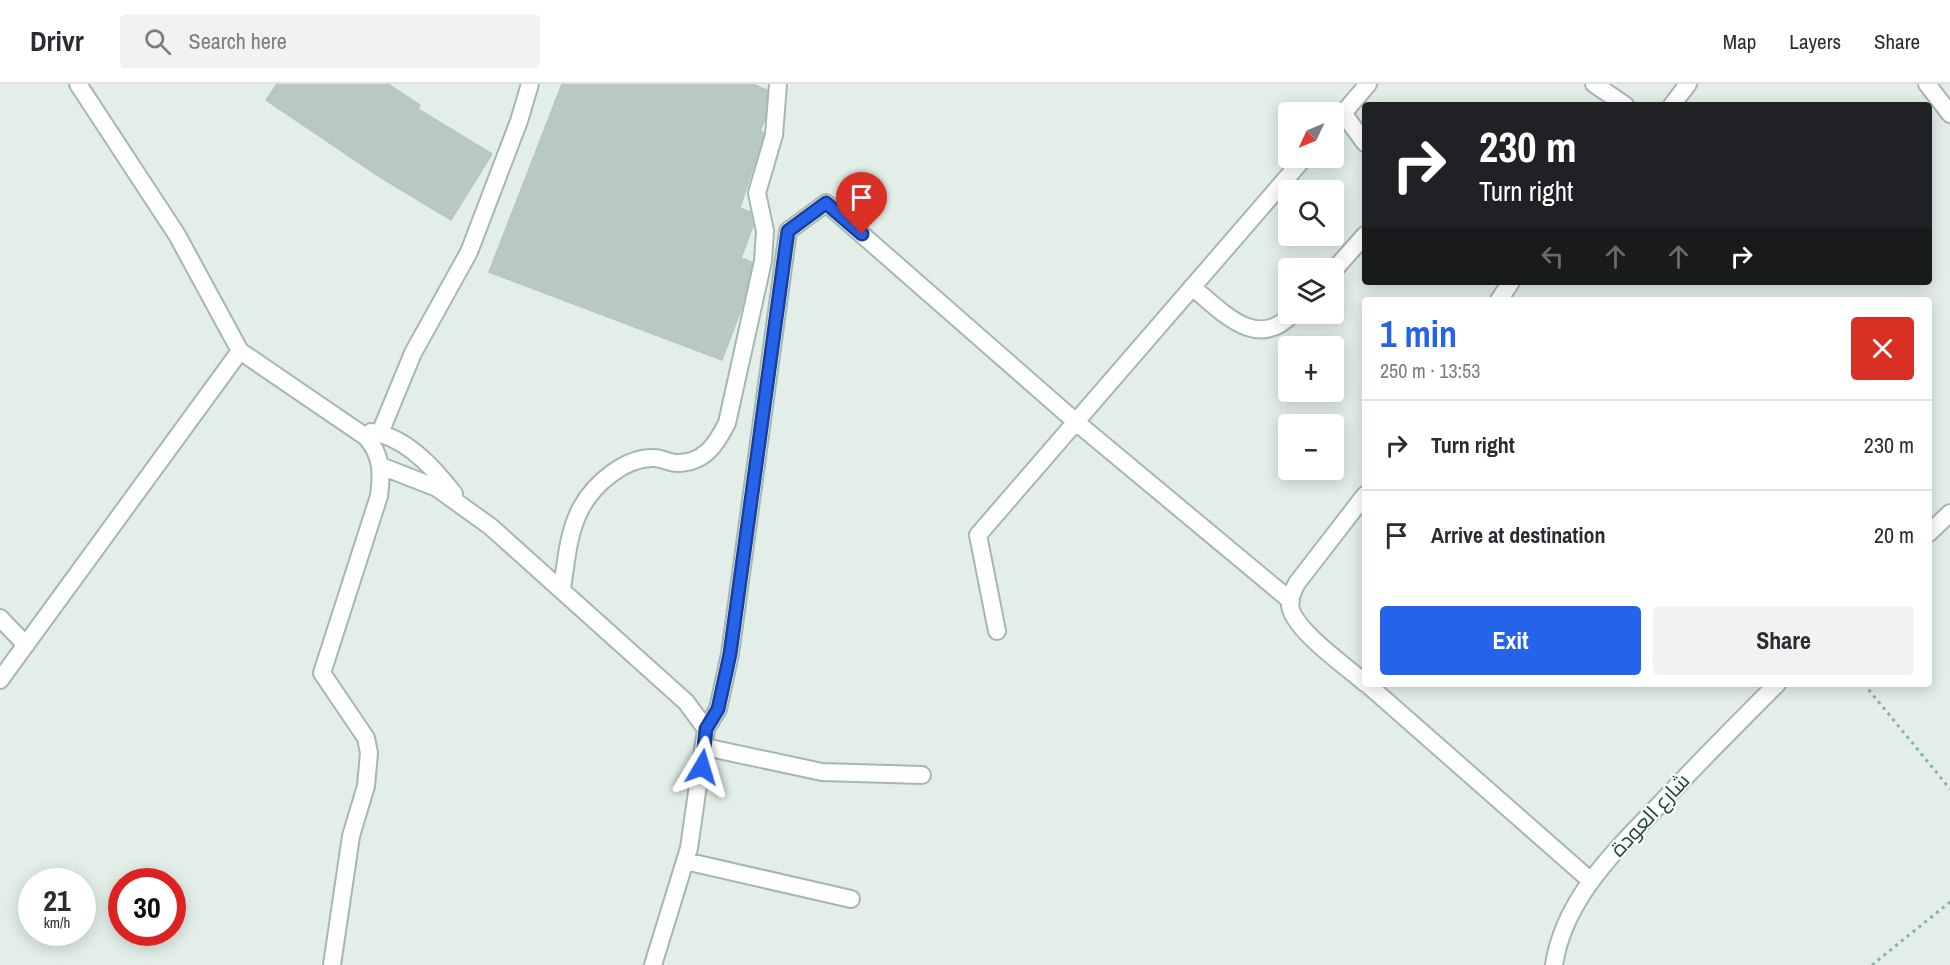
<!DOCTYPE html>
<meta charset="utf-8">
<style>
body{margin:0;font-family:"Archivo Narrow",Cairo,sans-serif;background:#f2f2f3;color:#2b2b33;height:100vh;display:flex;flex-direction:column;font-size:22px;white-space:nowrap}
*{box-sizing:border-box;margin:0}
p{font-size:20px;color:#7c7c81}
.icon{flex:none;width:33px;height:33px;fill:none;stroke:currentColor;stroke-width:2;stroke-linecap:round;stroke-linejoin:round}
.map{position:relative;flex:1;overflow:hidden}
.sheet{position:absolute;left:1362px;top:213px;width:570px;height:390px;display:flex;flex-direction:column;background:#fff;border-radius:6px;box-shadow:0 3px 15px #0003}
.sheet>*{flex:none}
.guide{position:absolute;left:1362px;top:18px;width:570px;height:183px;border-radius:6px;box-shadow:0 3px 15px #0003;background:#202124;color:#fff;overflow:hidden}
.needle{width:39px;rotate:226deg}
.fabs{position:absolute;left:1278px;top:18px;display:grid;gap:12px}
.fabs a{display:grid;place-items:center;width:66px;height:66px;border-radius:6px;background:#fff;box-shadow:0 3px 15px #0003;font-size:30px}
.speed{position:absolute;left:18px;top:784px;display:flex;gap:12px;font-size:30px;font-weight:700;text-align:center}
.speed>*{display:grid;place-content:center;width:78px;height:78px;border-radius:50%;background:#fff;box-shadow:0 3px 15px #0003;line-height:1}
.speed small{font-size:15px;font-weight:400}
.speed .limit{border:9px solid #d22;background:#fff;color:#111}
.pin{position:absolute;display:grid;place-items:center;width:51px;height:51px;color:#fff;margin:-62px -26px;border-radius:50% 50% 50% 0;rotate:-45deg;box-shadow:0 0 6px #0007}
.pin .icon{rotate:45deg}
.me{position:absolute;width:66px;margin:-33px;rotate:7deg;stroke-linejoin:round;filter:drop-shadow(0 0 4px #0008)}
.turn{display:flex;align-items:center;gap:21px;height:126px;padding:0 18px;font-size:27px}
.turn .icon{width:78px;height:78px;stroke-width:2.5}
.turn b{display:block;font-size:42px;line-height:51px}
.lanes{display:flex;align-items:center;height:57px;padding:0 18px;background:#0003;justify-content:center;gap:30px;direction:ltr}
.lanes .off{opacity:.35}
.round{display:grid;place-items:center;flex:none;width:63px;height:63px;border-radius:6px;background:#f2f2f3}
.headline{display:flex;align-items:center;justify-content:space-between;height:102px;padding:0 18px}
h1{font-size:36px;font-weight:700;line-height:45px;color:#2563eb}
.cta{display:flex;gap:12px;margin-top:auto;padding:12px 18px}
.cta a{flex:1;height:69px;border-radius:6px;background:#2563eb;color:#fff;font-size:24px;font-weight:700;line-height:69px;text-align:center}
.cta a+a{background:#f2f2f3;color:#2b2b33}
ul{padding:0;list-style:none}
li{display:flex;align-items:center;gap:18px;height:90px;padding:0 18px;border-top:2px solid #e1e1e2}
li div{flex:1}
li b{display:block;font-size:22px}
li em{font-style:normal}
header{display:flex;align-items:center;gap:36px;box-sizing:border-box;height:84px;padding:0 30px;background:#fff;border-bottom:2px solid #e1e1e2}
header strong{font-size:28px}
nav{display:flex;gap:33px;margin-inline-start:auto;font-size:21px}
.search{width:420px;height:54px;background:#f2f2f3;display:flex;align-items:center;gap:15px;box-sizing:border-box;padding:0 21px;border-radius:6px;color:#7c7c81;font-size:22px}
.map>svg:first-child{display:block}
.building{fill:#b8c9c3;stroke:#b4c8c1;stroke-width:1.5}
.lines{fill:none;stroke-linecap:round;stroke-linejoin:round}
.minor-casing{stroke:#a5b7b1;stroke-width:20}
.path{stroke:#81b4a6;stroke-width:3;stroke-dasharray:3 4.5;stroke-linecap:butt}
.minor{stroke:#fff;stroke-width:16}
.route-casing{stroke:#184099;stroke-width:15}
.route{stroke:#2563eb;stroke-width:10}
.labels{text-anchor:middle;stroke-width:4.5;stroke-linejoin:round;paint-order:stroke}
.street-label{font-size:21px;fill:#21413a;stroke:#f4faf7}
</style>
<header>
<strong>Drivr</strong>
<div class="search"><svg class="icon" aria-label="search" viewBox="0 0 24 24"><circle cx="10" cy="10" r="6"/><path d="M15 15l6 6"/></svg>Search here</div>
<nav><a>Map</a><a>Layers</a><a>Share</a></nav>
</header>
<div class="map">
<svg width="1950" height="881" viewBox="0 0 1950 881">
<rect width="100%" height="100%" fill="#e3eee9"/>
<path class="building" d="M277,0H388L420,21L418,25L492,70L451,136L380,93L266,16Z
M562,0H753L767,6L765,35L760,47L764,49L740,124L750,128L753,142L741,174L752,178L742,223L722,276L489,188Z"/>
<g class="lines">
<g class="minor-casing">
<path id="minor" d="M1594,0L1625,21
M1927,0L1950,30
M1672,21L1688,0
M1343,29L1365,59
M1334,40L1368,0
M1334,186L1365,151
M1192,203C1222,227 1256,268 1292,230
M1499,216L1511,198
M240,267L366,353C382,371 382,389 379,412L322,589L366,654L369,669L366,702L351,752L332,881
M371,348C405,352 434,384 454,410
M380,349L413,269L469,168L519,37L530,0
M381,382L437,404L491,443L686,618L706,645L689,764L653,881
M1365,411L1297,499C1293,506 1290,512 1290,521C1292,545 1347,583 1365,599
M1929,449L1950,429
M562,505C566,479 568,448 581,424C594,400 625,373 654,374C662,374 669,379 677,379C704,379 716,361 727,339L763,177L765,147L757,109L774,51L778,0
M0,534L26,561
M997,547L978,451L1304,74
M0,596L240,267L177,151L78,0
M1367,600L1591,797
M706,645L718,625L730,570L788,147L826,119L1076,338L1291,517
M705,663L822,688L922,691
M685,777L851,815
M1554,881C1564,814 1617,765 1661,719C1699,678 1738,639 1777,600"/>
</g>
<path class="path" d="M1864,600L1950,705
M1872,881L1950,818"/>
<use href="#minor" class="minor"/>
</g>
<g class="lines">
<g class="route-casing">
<path id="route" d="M702,683L706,645L718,625L730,570L788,147L826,119L862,150"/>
</g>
<use href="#route" class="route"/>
</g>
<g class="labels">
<g class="street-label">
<text transform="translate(1650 731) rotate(-47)" y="7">شارع العودة</text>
</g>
</g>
</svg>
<div class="fabs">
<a><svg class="needle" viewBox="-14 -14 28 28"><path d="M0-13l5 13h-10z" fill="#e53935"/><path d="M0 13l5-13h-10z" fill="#7c7c81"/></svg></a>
<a><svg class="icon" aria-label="search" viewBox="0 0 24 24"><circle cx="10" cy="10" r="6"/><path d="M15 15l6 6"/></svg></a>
<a><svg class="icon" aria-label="layers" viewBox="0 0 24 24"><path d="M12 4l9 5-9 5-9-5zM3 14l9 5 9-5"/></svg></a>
<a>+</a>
<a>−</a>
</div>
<div class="speed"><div>21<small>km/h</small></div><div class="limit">30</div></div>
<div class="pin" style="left:862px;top:150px;background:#d93025"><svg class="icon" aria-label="arrive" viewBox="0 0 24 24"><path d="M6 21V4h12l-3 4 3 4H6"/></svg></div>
<svg class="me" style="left:702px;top:683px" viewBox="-20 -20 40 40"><path d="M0-17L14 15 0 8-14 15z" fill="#2563eb" stroke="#fff" stroke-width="4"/></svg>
<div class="guide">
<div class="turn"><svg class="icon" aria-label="right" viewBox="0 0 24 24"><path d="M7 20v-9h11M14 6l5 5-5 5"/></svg><div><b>230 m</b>Turn right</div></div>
<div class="lanes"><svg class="icon off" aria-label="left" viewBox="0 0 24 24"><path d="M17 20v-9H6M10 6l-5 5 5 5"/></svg><svg class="icon off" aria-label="ahead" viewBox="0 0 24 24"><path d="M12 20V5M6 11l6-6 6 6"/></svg><svg class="icon off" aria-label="ahead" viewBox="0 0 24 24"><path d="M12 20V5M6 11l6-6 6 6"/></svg><svg class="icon" aria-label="right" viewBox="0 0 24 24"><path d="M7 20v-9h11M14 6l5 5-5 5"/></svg></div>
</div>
<section class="sheet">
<div class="headline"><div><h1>1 min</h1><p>250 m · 13:53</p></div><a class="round" style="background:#d93025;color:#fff"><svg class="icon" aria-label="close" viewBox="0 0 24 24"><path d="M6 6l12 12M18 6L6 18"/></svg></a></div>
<ul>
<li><svg class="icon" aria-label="right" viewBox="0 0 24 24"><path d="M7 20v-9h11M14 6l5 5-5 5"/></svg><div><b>Turn right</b></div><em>230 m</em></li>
<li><svg class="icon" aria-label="arrive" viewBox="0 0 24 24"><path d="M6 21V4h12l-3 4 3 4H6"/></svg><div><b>Arrive at destination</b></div><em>20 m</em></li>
</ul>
<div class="cta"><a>Exit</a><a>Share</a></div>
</section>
</div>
